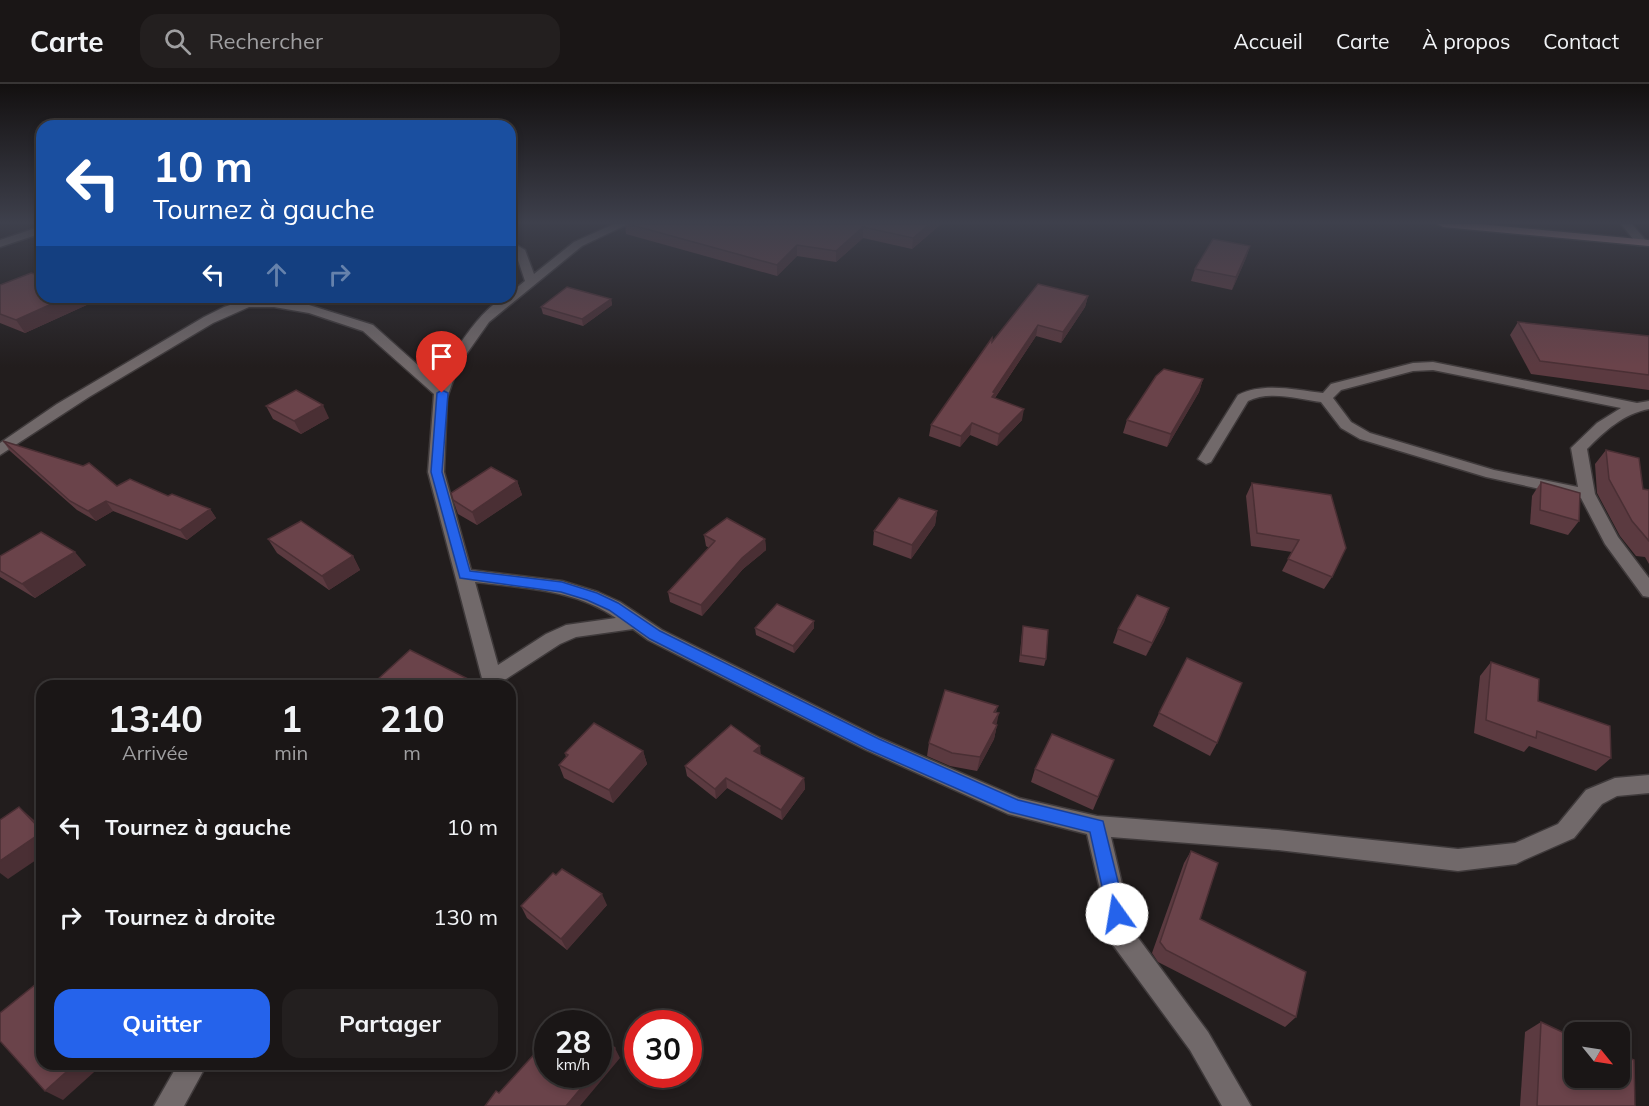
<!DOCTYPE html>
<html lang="fr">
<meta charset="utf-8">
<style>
:root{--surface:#1a1616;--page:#231f1f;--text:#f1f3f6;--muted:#9f9fa1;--line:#383535;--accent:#2563eb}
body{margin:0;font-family:Mulish,sans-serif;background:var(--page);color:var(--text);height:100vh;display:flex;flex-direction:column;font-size:22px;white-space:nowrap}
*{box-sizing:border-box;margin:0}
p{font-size:20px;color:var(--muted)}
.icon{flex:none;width:33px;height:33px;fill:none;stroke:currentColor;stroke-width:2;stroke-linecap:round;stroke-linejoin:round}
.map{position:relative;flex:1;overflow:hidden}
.drawer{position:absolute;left:36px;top:596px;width:480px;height:390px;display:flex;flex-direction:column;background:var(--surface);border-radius:18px;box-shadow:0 3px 9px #0003,0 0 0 2px var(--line)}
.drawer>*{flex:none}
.hud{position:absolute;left:36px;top:36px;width:480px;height:183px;border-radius:18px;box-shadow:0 3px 9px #0003,0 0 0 2px var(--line);background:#1a4fa0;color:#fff;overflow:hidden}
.needle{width:39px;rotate:120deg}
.tools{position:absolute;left:1564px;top:938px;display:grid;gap:12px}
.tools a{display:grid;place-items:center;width:66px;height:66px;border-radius:12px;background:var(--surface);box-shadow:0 3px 9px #0003,0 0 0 2px var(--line);font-size:30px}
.speed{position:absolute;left:534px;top:926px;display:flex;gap:12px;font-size:30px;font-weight:700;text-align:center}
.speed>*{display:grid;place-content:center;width:78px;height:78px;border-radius:50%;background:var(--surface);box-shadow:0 3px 9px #0003,0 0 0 2px var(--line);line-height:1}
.speed small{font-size:15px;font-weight:400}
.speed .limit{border:9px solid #d22;background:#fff;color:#111}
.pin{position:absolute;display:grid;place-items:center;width:51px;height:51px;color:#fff;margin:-62px -26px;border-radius:50% 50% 50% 0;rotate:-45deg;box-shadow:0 0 6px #0007}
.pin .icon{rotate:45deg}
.me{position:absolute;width:66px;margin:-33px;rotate:347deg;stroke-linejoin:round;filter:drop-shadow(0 0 4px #0008)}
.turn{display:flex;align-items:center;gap:21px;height:126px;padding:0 18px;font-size:27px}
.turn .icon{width:78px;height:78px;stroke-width:2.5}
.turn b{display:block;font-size:42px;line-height:51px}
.lanes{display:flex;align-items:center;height:57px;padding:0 18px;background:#0003;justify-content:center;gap:30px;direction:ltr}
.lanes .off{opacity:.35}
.eta{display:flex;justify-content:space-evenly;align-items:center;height:102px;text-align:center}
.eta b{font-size:36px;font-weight:700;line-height:42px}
.primary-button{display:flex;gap:12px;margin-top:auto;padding:12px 18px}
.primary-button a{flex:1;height:69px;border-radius:18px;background:var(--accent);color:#fff;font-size:24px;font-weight:700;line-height:69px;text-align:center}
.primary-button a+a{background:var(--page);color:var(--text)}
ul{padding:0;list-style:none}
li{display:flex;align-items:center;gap:18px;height:90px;padding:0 18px}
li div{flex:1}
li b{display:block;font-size:22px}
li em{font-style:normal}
header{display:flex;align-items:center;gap:36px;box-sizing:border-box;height:84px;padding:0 30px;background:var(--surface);border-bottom:2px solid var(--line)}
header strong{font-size:28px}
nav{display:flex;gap:33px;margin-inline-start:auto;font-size:21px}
.search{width:420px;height:54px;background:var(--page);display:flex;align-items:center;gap:15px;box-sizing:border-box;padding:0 21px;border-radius:18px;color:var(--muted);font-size:22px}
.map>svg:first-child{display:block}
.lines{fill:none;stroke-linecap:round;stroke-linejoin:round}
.minor-casing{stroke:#3f3a3b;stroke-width:3}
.major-casing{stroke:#3f3a3b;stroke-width:3}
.minor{fill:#71696a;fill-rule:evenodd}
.major{fill:#be8c94;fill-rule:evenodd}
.wall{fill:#5b3a40}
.shaded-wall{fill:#4a2f34}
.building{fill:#6a434a;stroke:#4a2f34;stroke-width:1.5}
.route{fill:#2563eb;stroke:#184099;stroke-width:1.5}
</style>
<header>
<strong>Carte</strong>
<div class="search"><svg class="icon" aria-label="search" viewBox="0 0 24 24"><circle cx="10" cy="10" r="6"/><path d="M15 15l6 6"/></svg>Rechercher</div>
<nav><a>Accueil</a><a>Carte</a><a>À propos</a><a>Contact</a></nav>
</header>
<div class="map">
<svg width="1649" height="1022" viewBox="0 0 1649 1022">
<rect width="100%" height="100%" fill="#221d1d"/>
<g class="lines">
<defs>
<g id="minor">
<path d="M 614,140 L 628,140 L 582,162 L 489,238 L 458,282 L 447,314 L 444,388 L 471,486 L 562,497 L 598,508 L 620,518 L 662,546 L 880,654 L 1019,714 L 1097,732 L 1278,746 L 1458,765 L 1515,759 L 1558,740 L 1586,706 L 1615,694 L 1649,691 L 1649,709 L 1617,712 L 1602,720 L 1574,754 L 1524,776 L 1516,780 L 1458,787 L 1278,766 L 1111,753 L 1133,847 L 1208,948 L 1251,1022 L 1222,1022 L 1190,966 L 1113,861 L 1087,750 L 1008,730 L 866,666 L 648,556 L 633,545 L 576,553 L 560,560 L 503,597 L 504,602 L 484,602 L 428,388 L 434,310 L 363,247 L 309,229 L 274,223 L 249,223 L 213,239 L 89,313 L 0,371 L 0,359 L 57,320 L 204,233 L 224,223 L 248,215 L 274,215 L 309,221 L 373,241 L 438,299 C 446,278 487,213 510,213 L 510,209 L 525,197 L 516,170 L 510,165 L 510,157 L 525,166 L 534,190 L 574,158 ZM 475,498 C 523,504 575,505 616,534 L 566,541 L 546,550 L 498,581 Z"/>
<path d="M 1621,140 L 1632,140 L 1648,159 L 1646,161 L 1638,161 Z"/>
<path d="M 42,142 L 42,149 L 0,163 L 0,156 Z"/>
<path d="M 1433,278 L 1637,319 L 1649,317 L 1649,325 C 1623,330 1605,347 1587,365 L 1595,410 L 1618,453 L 1649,494 L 1649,513 L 1643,512 L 1605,460 L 1581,414 L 1486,393 L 1360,355 L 1341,344 L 1321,318 C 1299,315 1269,306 1248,317 L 1211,378 L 1206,380 L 1198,375 L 1238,311 C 1264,298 1295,306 1323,309 L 1331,300 L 1413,279 ZM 1433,286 L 1621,324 L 1597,339 L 1571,364 L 1578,403 L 1494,386 L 1370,349 L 1351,338 L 1333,314 L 1341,306 L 1413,287 Z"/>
<path d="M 178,980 L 207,980 L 184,1022 L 154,1022 Z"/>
</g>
<path id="major" d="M 1438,140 L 1479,140 L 1649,156 L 1649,162 L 1443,143 Z"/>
</defs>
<use href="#minor" class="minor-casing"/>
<use href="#major" class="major-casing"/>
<use href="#minor" class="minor"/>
<use href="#major" class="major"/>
</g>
<g class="wall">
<path d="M 625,140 L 731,141 L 941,140 L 912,165 L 863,154 L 836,178 L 797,172 L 777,192 L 626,150 Z"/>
<path d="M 1250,162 L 1246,174 L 1232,206 L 1191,197 L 1195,185 Z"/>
<path d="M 0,201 L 91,219 L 25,249 L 0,239 Z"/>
<path d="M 1088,212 L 1085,223 L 1061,259 L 1036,252 L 995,314 L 1022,336 L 997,362 L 970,351 L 960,363 L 929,352 L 931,341 L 992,258 Z"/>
<path d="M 611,215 L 612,221 L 583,242 L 543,230 L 541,223 Z"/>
<path d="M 1518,238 L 1649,252 L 1649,306 L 1531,290 L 1510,251 Z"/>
<path d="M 1203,295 L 1199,308 L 1167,363 L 1123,349 L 1127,336 Z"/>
<path d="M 266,322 L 329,334 L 301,350 L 273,335 Z"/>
<path d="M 3,357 L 117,402 L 168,412 L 210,425 L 216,434 L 187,456 L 113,427 L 96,437 L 77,426 L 10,367 Z"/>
<path d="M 1606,366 L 1643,405 L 1649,406 L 1649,480 L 1645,473 L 1636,472 L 1620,452 L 1597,409 L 1595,380 Z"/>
<path d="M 517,397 L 522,411 L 477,441 L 458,430 L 453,416 Z"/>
<path d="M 1541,398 L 1579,437 L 1568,451 L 1530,440 L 1532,412 Z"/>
<path d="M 1252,399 L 1332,493 L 1324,505 L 1282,487 L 1292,468 L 1251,462 L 1246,412 Z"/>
<path d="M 937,427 L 935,441 L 911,475 L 873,461 L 874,447 Z"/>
<path d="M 704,451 L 765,455 L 766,466 L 743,485 L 702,532 L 670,518 L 668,508 L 709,464 L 706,462 Z"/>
<path d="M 268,455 L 353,472 L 360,486 L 329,506 L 277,469 Z"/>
<path d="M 0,472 L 86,481 L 35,514 L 0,493 Z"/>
<path d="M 1169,524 L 1164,538 L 1146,572 L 1113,559 L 1118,545 Z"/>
<path d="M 1023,542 L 1046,575 L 1044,582 L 1019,578 L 1022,549 Z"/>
<path d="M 755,544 L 814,544 L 794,569 L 756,551 Z"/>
<path d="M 1491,578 L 1538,617 L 1611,674 L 1596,687 L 1529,662 L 1524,668 L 1474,649 L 1480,592 Z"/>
<path d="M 378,595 L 479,602 L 382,602 Z"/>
<path d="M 998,622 L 996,628 L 996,641 L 997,641 L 994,655 L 977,687 L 950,682 L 927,672 L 929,659 Z"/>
<path d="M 1159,629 L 1217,659 L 1210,672 L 1153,642 Z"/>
<path d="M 643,667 L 647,680 L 613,719 L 564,694 L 559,681 L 566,673 L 565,669 Z"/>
<path d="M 761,671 L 804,694 L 805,705 L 782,736 L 727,704 L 716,715 L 687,692 L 685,682 Z"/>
<path d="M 1114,676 L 1093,726 L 1031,698 L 1035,685 Z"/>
<path d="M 1191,767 L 1200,835 L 1296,933 L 1285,943 L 1158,878 L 1152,869 L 1184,779 Z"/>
<path d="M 607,821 L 567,866 L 527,834 L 521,822 Z"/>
<path d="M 1541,938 L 1635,1022 L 1520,1022 L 1525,948 Z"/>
</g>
<g class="shaded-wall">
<path d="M 930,140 L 941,140 L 912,165 L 913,154 Z"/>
<path d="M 863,143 L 863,154 L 836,178 L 836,167 Z"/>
<path d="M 797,161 L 797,172 L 777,192 L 777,181 Z"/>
<path d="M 1250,162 L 1246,174 L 1232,206 L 1236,193 Z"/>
<path d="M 1088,212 L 1085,223 L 1061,259 L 1063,248 Z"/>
<path d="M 67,213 L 87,213 L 91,219 L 25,249 L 16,236 Z"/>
<path d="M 611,215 L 612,221 L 583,242 L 582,235 Z"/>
<path d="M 1038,241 L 1036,252 L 994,315 L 992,313 L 993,308 Z"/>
<path d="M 1203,295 L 1199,308 L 1167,363 L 1171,350 Z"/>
<path d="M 323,321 L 329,334 L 301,350 L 294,337 Z"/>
<path d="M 1024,325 L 1022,336 L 997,362 L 999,350 Z"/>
<path d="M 972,339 L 970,351 L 960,363 L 961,352 Z"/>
<path d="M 517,397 L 522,411 L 477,441 L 472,428 Z"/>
<path d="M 106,417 L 113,427 L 96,437 L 88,427 Z"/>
<path d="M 210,425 L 216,434 L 187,456 L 180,446 Z"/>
<path d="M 937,427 L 935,441 L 911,475 L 912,461 Z"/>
<path d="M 765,455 L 766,466 L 743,485 L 702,532 L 701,521 L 742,474 Z"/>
<path d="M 75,468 L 86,481 L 35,514 L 22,500 Z"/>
<path d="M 353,472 L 360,486 L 329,506 L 322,492 Z"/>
<path d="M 1169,524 L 1164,538 L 1146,572 L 1152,559 Z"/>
<path d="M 814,537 L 814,544 L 794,569 L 793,562 Z"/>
<path d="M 999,629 L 996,643 L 993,639 Z"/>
<path d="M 997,641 L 994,655 L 977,687 L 980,673 Z"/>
<path d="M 760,662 L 761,672 L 754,667 Z"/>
<path d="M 643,667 L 647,680 L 613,719 L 609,706 Z"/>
<path d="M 726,694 L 727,704 L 716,715 L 715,705 Z"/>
<path d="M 804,694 L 805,705 L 782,736 L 781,726 Z"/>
<path d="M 19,723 L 34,736 L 42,744 L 42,747 Z"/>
<path d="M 42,748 L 42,772 L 8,795 L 0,789 L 0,777 Z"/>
<path d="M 602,810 L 607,821 L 567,866 L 561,855 Z"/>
<path d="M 615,964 L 620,974 L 580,1022 L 566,1022 L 593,990 L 598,990 L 598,984 Z"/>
<path d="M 75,980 L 103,980 L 63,1016 L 45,1007 Z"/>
</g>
<g class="building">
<path d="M 628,140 L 731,141 L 930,140 L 913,154 L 863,143 L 836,167 L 797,161 L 777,181 Z"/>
<path d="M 1213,155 L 1250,162 L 1236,193 L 1195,185 Z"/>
<path d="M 31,189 L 42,192 L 42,213 L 67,213 L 16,236 L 0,230 L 0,201 Z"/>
<path d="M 1038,200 L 1088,212 L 1063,248 L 1038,241 L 993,308 L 995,309 L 992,313 L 1024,325 L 999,350 L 972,339 L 961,352 L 931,341 L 992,254 L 992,258 Z"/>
<path d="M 567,203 L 611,215 L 582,235 L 541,223 Z"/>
<path d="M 1518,238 L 1649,252 L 1649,291 L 1540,277 Z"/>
<path d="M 1164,285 L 1203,295 L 1171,350 L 1127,336 L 1156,292 Z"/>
<path d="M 296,306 L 323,321 L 294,337 L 266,322 Z"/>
<path d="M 3,357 L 83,382 L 89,379 L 117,402 L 130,395 L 168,412 L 172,410 L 210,425 L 180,446 L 106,417 L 88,427 L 70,417 Z"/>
<path d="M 1606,366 L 1639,374 L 1643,405 L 1649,406 L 1649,457 L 1632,437 L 1609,395 Z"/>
<path d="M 491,383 L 517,397 L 472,428 L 453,416 L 451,409 Z"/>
<path d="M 1541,398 L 1580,409 L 1579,437 L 1540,426 Z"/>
<path d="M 1252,399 L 1331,411 L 1346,464 L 1332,493 L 1288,475 L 1299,456 L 1257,449 Z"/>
<path d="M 899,414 L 937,427 L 912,461 L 874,447 Z"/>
<path d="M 727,434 L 765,455 L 742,474 L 701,521 L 668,508 L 715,457 L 704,451 Z"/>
<path d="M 301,437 L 353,472 L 322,492 L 268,455 Z"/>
<path d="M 41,448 L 75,468 L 22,500 L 0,487 L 0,472 Z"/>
<path d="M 1137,511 L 1169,524 L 1152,559 L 1118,545 Z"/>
<path d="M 777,520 L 814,537 L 793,562 L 755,544 Z"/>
<path d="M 1023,542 L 1048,546 L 1046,575 L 1021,571 Z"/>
<path d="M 410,566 L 478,600 L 476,602 L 390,602 L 378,595 Z"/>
<path d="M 1187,574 L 1242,599 L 1217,659 L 1159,629 Z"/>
<path d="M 1491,578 L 1539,595 L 1538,617 L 1610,642 L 1611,674 L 1537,647 L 1536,654 L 1486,636 Z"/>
<path d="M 945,606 L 998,622 L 994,628 L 999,629 L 993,639 L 997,641 L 980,673 L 952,669 L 929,659 Z"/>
<path d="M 594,639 L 643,667 L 609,706 L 559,681 L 568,671 L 565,669 Z"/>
<path d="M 731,641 L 760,662 L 754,667 L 804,694 L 781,726 L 726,694 L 715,705 L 685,682 Z"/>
<path d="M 1052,650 L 1114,676 L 1098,713 L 1035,685 Z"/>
<path d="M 19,723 L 42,747 L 42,748 L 0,777 L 0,736 Z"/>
<path d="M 1191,767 L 1218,779 L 1200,835 L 1306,888 L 1296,933 L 1166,866 L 1160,858 Z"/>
<path d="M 562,785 L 602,810 L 561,855 L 521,822 L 553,789 L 556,791 Z"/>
<path d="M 41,896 L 42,897 L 42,980 L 75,980 L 45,1007 L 0,957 L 0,929 Z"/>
<path d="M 574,926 L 588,939 L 562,939 Z"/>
<path d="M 1541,938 L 1575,954 L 1575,993 L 1620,993 L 1620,970 L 1634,976 L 1635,1022 L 1537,1022 Z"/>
<path d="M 598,949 L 615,964 L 598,984 Z"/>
<path d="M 548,955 L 548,990 L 593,990 L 566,1022 L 485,1022 L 496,1007 L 499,1009 Z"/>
</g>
<linearGradient id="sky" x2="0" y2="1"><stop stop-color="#131010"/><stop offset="0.49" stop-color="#3e404c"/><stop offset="1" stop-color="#3e404c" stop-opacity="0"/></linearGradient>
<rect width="1649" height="283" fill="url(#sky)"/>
<path class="route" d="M 442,306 L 448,309 L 442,388 L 470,487 L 562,498 L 597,509 L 618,519 L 660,547 L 879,655 L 1018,716 L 1103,737 L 1126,830 L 1124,837 L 1117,839 L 1111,837 L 1108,830 L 1090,748 L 1010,728 L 867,665 L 650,555 L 609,526 L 587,516 L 561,508 L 460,494 L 431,388 L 437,309 Z"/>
</svg>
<div class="tools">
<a><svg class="needle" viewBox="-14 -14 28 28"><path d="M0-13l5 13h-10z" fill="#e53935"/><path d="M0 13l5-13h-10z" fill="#9f9fa1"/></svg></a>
</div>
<div class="speed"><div>28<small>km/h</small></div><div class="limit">30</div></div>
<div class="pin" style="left:442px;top:309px;background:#d93025"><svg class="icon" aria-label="arrive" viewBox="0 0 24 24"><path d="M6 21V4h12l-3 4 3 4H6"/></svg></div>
<svg class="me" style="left:1117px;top:830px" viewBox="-20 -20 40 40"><circle r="19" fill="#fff"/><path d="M0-13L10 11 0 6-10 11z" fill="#2563eb"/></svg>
<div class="hud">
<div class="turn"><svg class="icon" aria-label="left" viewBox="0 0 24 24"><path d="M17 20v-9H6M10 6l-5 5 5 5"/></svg><div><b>10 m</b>Tournez à gauche</div></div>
<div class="lanes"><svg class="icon" aria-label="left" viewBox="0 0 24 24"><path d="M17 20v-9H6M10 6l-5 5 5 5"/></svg><svg class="icon off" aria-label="ahead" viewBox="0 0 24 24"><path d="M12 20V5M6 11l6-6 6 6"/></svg><svg class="icon off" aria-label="right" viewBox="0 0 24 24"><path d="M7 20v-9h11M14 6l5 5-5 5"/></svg></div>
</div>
<section class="drawer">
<div class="eta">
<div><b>13:40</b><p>Arrivée</p></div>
<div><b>1</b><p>min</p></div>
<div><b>210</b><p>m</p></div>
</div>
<ul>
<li><svg class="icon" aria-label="left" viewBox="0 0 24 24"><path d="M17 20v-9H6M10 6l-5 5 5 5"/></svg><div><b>Tournez à gauche</b></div><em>10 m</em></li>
<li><svg class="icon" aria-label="right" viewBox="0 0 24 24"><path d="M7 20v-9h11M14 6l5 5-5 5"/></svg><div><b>Tournez à droite</b></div><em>130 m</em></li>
</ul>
<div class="primary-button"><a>Quitter</a><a>Partager</a></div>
</section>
</div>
